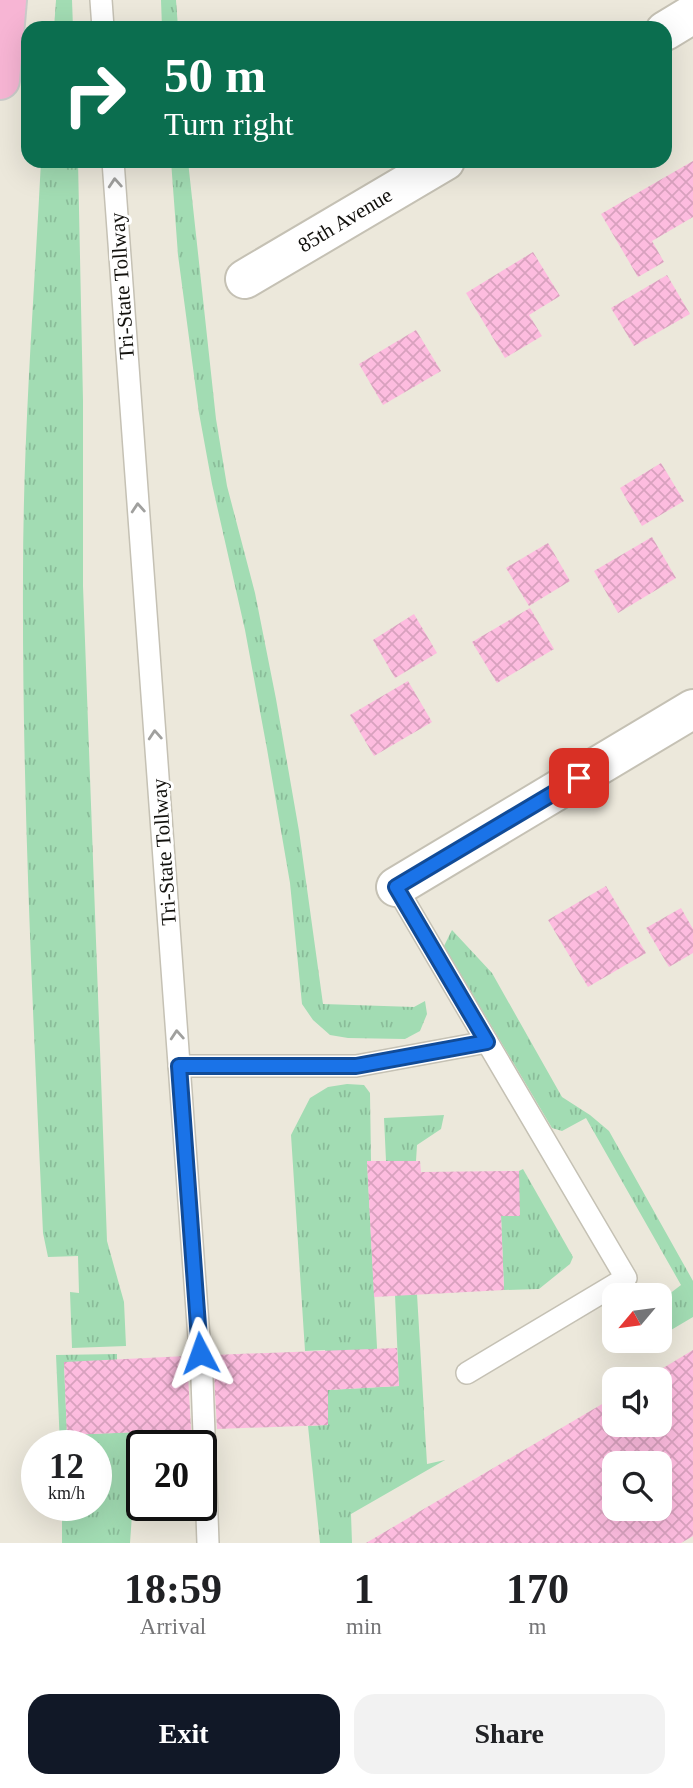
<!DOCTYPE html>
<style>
:root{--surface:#fff;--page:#f2f2f2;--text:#202124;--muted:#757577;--accent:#111827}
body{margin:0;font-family:Georgia,serif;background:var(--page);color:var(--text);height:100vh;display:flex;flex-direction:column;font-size:26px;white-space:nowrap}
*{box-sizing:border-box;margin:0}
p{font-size:23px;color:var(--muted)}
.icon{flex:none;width:38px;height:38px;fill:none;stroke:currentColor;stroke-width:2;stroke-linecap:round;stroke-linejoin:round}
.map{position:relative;height:1543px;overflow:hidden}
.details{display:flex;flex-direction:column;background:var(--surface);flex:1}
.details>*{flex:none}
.hud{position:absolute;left:21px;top:21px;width:651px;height:147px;border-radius:21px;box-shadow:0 7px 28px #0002;background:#0b6e4f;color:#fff;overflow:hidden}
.needle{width:46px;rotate:241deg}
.controls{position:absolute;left:602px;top:1283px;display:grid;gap:14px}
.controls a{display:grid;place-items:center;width:70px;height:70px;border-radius:14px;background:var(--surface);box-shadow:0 7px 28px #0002;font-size:35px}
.speed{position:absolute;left:21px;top:1430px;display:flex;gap:14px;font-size:35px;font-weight:700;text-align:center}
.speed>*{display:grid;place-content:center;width:91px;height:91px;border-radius:50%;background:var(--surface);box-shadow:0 7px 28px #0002;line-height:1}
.speed small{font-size:18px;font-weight:400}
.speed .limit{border:4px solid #111;border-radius:10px;background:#fff;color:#111}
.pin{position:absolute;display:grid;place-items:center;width:60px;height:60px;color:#fff;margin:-30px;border-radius:14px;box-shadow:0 4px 10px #0006}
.me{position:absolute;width:77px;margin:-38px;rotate:356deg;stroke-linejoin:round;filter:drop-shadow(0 0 5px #0008)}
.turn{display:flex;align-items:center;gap:24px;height:147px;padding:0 28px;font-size:32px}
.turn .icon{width:91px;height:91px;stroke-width:2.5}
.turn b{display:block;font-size:49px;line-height:60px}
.eta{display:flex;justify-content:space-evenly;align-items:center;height:119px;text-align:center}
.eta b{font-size:42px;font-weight:700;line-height:49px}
.action{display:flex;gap:14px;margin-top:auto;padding:14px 28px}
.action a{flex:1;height:80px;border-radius:21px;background:var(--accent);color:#fff;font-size:28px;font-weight:700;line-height:80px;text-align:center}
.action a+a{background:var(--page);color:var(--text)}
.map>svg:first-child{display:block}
.grass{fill:url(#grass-tufts)}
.building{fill:url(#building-cross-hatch);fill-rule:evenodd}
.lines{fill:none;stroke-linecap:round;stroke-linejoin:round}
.lane-casing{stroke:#c5c1b4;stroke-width:24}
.street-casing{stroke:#c5c1b4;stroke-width:42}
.highway-casing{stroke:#cbcbca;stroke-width:42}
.lane{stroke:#fff;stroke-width:21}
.street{stroke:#fff;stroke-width:38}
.highway{stroke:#f7b5d4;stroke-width:38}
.oneway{stroke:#a0a09e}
.route-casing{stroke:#114b97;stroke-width:18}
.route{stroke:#1a73e8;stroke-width:12}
.labels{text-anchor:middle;stroke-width:6;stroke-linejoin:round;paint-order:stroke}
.street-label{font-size:21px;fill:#12110d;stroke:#fff}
</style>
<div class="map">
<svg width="693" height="1543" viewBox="0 0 693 1543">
<defs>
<pattern id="grass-tufts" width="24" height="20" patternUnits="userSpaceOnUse" patternTransform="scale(1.75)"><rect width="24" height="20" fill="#a2dcb3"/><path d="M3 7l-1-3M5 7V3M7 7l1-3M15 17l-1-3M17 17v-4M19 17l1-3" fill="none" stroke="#8abc99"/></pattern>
<pattern id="building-cross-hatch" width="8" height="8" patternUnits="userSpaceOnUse" patternTransform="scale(1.75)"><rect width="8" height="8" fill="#fdbcdf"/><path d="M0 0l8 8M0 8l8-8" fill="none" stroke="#d8a1be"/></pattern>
</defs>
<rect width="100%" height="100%" fill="#ece8db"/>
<g class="grass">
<path d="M 56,0 L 72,0 L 73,28 L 54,28 Z"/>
<path d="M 161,0 L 176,0 L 178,28 L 162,28 Z"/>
<path d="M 41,161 L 78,161 L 83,401 L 83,586 L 107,1241 L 124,1302 L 126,1346 L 72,1348 L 70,1292 L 79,1293 L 78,1256 L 48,1257 L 43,1233 C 33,1014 22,795 23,576 C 23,437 34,299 41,161 Z"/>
<path d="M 171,161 L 188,161 L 216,419 L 227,486 L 255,593 L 276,699 L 299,831 L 323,1004 L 414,1007 L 425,1001 L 427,1014 L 420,1031 L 405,1039 L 348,1038 L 330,1035 L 313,1020 L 302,1004 L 290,883 L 267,749 L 245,630 L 212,484 L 199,413 L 178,255 Z"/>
<path d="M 452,930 L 492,973 L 562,1097 L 590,1115 L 609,1131 L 693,1281 L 693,1317 L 671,1330 L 660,1310 L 660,1301 L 681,1285 L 586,1118 L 562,1131 L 552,1128 L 444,946 Z"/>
<path d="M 347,1084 L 364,1085 L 370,1093 L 371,1161 L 367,1161 L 378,1366 L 326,1369 L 325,1350 L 305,1351 L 291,1135 L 310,1098 L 328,1087 Z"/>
<path d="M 444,1115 L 441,1129 L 417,1145 L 416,1161 L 386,1161 L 384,1118 Z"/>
<path d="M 523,1169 L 573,1257 L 570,1264 L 539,1289 L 504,1290 L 501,1216 L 519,1171 Z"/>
<path d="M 417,1294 L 427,1464 L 445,1460 L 351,1514 L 352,1543 L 320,1543 L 308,1426 L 328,1425 L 328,1390 L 399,1386 L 395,1295 Z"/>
<path d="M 117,1354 L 117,1360 L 64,1363 L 67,1435 L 136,1432 L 136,1458 L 130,1543 L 62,1543 L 62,1505 L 96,1505 L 96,1446 L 60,1445 L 56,1355 Z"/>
</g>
<g class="building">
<path d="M 693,161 L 693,217 L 652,241 L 664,262 L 638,277 L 601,214 Z"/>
<path d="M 533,252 L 560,296 L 529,315 L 542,336 L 505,358 L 466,293 Z"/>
<path d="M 667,275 L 690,314 L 634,346 L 611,308 Z"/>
<path d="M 416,330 L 441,371 L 383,405 L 359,364 Z"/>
<path d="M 661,463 L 684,501 L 642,526 L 620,488 Z"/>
<path d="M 652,537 L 676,578 L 618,613 L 594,571 Z"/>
<path d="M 548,543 L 570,581 L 529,606 L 506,568 Z"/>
<path d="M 530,608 L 554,649 L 497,683 L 472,642 Z"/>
<path d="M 414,614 L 437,653 L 395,678 L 373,640 Z"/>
<path d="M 408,681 L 432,722 L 374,756 L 350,715 Z"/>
<path d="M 606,886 L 646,953 L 588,987 L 548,920 Z"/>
<path d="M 681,908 L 693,929 L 693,953 L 669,967 L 646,928 Z"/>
<path d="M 367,1161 L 420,1161 L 421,1172 L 519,1171 L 520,1216 L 501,1216 L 504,1290 L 374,1297 Z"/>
<path d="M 397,1348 L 399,1386 L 328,1390 L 328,1425 L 217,1429 L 213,1355 Z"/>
<path d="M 693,1350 L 693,1536 L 681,1543 L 366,1543 L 614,1397 L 614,1424 L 660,1424 L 660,1379 L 645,1379 ZM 614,1463 L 660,1463 L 660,1508 L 614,1508 Z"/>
<path d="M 187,1356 L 191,1430 L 67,1435 L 64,1362 Z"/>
</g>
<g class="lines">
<defs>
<g id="lane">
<path d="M 101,0 L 103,28"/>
<path d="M 113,161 L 202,1379 L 208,1543"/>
<path d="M 396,887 L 626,1278 L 467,1373"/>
<path d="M 179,1066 L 356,1066 L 487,1042"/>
</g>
<g id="street">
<path d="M 665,31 L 693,14"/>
<path d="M 245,279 L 445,161"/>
<path d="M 396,887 L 693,709"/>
</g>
<path id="highway" d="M 0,80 L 7,0"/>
</defs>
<use href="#lane" class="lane-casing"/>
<use href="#street" class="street-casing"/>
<use href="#highway" class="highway-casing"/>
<use href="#lane" class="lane"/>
<use href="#street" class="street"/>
<use href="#highway" class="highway"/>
</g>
<defs><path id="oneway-chevron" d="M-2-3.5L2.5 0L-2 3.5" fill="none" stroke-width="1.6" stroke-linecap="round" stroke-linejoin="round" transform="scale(1.75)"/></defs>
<g class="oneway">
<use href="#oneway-chevron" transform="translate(115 183) rotate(-94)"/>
<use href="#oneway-chevron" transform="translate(138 508) rotate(-94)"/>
<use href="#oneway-chevron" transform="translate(155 735) rotate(-94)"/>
<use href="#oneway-chevron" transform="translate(177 1035) rotate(-94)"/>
</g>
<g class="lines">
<defs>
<path id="route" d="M 200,1353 L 179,1066 L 356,1066 L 487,1042 L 396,887 L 579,778"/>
</defs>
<use href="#route" class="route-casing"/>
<use href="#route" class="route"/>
</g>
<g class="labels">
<g class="street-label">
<text transform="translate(345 220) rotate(-31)" y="7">85th Avenue</text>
<text transform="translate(122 286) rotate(-94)" y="7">Tri-State Tollway</text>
<text transform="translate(164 852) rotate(-94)" y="7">Tri-State Tollway</text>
</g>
</g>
</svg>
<div class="controls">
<a><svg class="needle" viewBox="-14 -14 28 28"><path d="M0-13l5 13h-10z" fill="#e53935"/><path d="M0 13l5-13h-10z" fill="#757577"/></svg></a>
<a><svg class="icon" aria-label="sound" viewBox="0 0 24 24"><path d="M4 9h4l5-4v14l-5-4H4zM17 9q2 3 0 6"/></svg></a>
<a><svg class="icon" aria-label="search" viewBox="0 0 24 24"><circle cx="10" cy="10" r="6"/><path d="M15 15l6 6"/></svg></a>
</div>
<div class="speed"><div>12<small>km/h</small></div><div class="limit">20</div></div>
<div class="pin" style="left:579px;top:778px;background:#d93025"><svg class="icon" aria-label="arrive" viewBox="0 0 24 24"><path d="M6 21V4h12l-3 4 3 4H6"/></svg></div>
<svg class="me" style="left:200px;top:1353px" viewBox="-20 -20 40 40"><path d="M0-17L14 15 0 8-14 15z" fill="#1a73e8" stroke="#fff" stroke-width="4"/></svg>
<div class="hud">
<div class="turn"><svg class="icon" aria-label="right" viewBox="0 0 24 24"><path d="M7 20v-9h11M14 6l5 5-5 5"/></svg><div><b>50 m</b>Turn right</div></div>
</div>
</div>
<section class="details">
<div class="eta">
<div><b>18:59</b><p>Arrival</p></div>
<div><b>1</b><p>min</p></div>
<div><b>170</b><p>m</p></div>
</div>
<div class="action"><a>Exit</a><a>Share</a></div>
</section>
